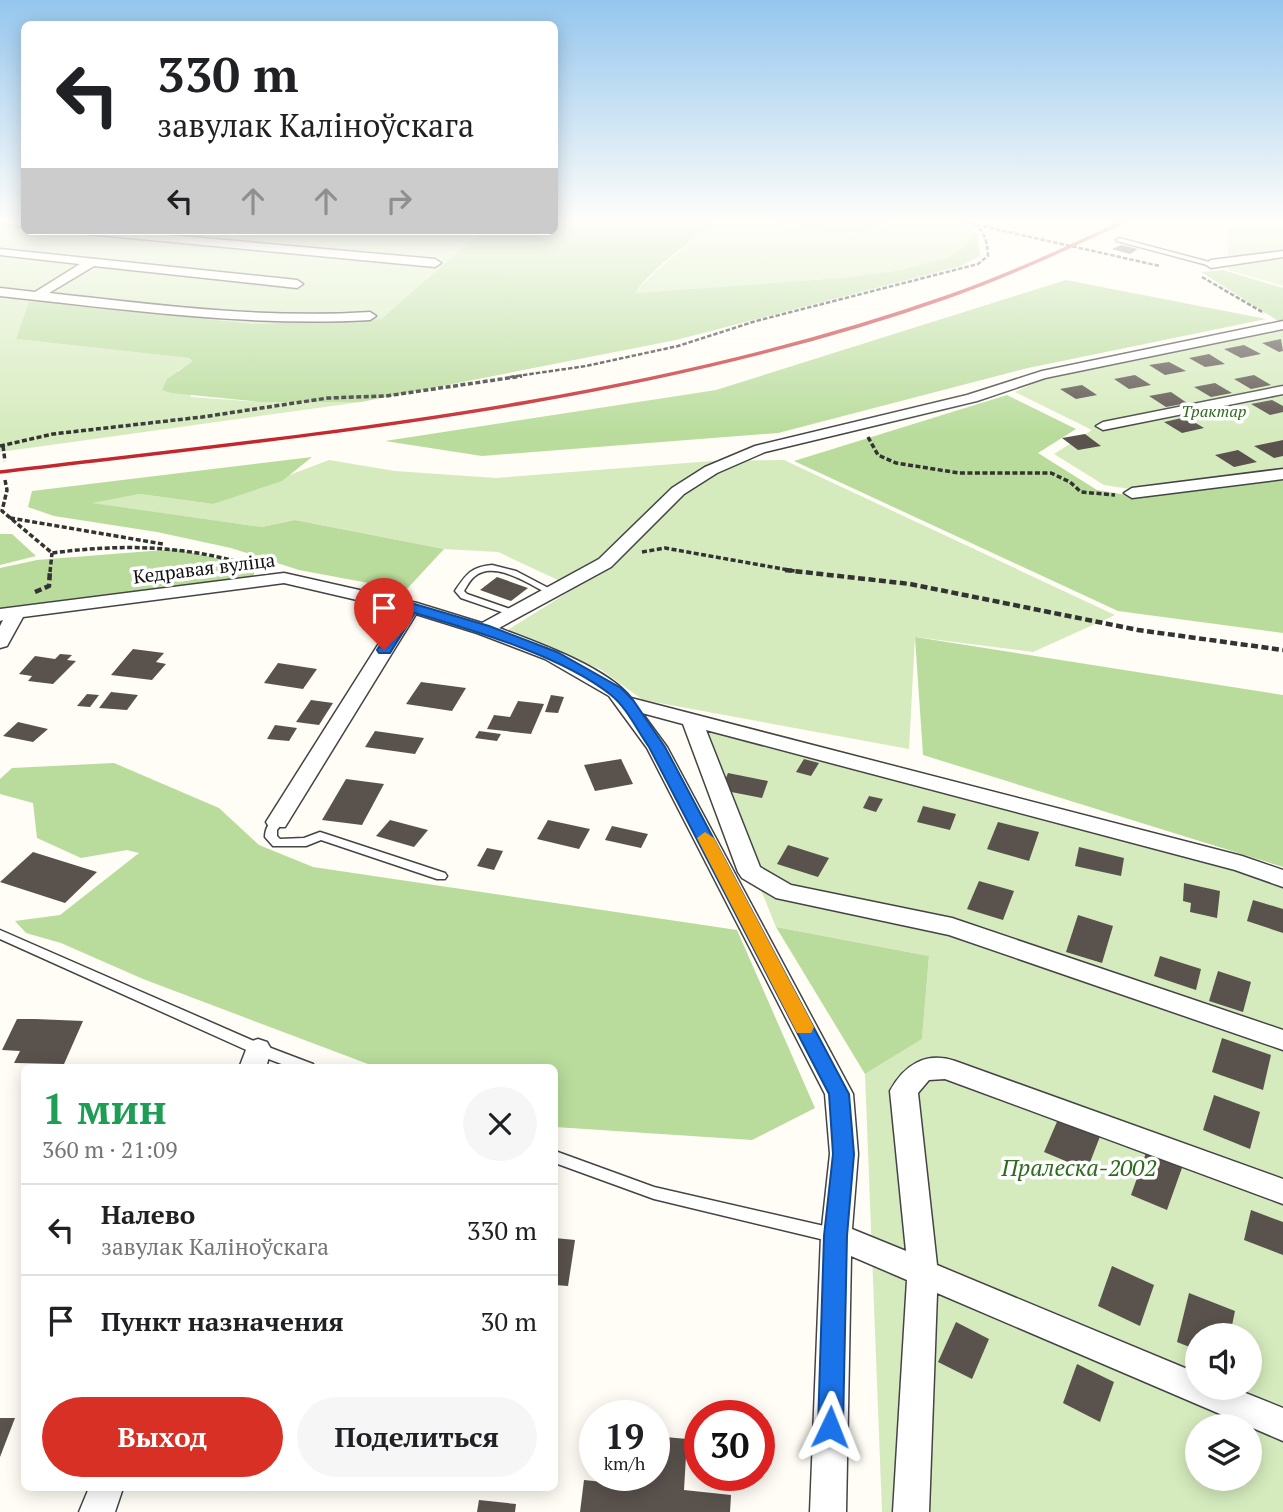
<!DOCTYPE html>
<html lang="ru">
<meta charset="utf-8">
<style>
:root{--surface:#fff;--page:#f6f6f6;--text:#202124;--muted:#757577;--line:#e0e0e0;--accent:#d93025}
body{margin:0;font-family:"PT Serif",serif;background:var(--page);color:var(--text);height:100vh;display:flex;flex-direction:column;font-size:26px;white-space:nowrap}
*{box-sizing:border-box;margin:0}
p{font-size:23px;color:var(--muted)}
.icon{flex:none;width:38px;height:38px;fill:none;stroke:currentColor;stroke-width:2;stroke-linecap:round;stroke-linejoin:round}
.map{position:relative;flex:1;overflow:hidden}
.drawer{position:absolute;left:21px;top:1064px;width:537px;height:427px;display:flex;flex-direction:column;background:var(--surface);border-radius:10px;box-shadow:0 4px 18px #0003}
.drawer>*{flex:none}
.top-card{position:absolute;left:21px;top:21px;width:537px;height:214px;border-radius:10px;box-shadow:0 4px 18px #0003;background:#fff;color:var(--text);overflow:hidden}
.fabs{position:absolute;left:1185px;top:1323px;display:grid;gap:14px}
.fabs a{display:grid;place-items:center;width:77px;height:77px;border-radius:50%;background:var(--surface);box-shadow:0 4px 18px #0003;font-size:35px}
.speed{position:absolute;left:579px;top:1400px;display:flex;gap:14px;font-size:35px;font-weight:700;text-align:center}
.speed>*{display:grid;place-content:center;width:91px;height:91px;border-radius:50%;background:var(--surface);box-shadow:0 4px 18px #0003;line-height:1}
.speed small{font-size:18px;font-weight:400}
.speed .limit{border:10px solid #d22;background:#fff;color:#111}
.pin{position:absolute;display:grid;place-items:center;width:60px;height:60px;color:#fff;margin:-72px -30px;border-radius:50% 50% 50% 0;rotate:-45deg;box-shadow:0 0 7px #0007}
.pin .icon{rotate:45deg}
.me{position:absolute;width:77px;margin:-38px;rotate:2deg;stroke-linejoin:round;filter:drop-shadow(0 0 5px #0008)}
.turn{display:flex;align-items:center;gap:24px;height:147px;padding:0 21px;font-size:32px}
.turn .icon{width:91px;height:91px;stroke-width:2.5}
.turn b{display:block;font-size:49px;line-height:60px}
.lanes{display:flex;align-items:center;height:66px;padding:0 21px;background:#0003;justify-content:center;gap:35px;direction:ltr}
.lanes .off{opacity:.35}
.round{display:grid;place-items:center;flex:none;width:74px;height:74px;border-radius:37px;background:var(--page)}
.headline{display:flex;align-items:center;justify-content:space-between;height:119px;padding:0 21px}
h1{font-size:42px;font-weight:600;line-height:52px;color:#1e9e55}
.cta{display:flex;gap:14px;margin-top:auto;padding:14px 21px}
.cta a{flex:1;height:80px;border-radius:42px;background:var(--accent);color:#fff;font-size:28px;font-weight:600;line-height:80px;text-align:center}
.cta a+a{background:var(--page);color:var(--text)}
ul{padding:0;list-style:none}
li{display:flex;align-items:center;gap:21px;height:91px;padding:0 21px;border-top:2px solid var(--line)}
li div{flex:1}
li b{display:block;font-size:26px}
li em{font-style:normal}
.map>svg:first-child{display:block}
.green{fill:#d5ebbd;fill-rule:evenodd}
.forest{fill:#b9dc9c}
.building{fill:#5a524d}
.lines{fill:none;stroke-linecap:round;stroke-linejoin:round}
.lane-casing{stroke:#444;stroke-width:3}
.street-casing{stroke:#444;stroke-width:3}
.path-far2{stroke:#333;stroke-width:2.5;stroke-dasharray:4.5 2;stroke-linecap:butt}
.path-far1{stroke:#333;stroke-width:3.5;stroke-dasharray:5 2.5;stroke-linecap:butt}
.path{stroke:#333;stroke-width:4.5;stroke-dasharray:7 3.5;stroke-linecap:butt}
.lane{fill:#fff;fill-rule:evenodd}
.street{fill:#fff;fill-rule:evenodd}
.rail{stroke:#c4262e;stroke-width:3.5}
.route{fill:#1a73e8;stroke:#114b97;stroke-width:2}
.slow{fill:#f59e0b}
.labels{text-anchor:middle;stroke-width:7;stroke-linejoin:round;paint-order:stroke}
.far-park-label{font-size:16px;font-style:italic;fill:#2f6b1f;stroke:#fff}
.street-label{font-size:19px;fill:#111;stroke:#fff}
.near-park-label{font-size:23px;font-style:italic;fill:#2f6b1f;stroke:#fff}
</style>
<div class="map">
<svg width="1283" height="1512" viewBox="0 0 1283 1512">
<rect width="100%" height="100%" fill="#fffdf5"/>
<g class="green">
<path d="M 0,222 L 24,222 L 24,231 L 482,231 L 381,319 L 255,324 L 29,301 L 16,339 L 189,358 L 194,361 L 177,371 L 191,397 L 260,402 L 361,402 L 0,452 Z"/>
<path d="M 712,222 C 731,222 749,221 767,222 C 799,224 865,246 890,222 L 965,222 L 977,233 L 959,251 L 946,258 L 901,270 L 843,278 L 634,293 C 658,267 687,247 712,222 Z"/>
<path d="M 1228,228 L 1283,228 L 1283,286 L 1228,270 Z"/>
<path d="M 1283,328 L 1283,470 L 1130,489 L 1104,485 L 1054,454 L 1092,430 L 1015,392 L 1047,377 Z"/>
<path d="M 329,460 L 395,471 L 496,478 L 712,461 L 784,460 L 1115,615 L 1033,652 L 915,637 L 909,749 L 643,700 L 600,669 L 506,631 L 575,588 L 498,552 L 444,549 L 295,520 L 262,527 L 89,503 L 140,494 L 213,504 Z"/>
<path d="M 693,723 L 1283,879 L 1283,1512 L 882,1512 L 865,1074 L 922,1039 L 929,956 L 776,927 ZM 1197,1335 L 1250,1335 L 1250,1388 L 1197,1388 ZM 1197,1426 L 1250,1426 L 1250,1479 L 1197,1479 Z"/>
</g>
<g class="forest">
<path d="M 555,222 L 712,222 C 689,245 652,267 635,293 L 843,278 L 901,270 L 946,258 L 959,251 L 977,233 L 980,256 L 961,266 L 676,340 L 361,402 L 260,402 L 172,393 L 162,390 L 167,379 L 193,361 L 189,358 L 16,339 L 29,301 L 255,324 L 381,319 L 482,231 L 555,231 Z"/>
<path d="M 769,222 L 890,222 C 867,244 799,227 769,222 Z"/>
<path d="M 1223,270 L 1283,288 L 1283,324 L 1201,272 Z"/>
<path d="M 1066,280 L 1266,319 L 1028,368 L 778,433 L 482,456 L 385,441 L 716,390 Z"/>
<path d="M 1007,395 L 1076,429 L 1038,453 L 1097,490 L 1133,496 L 1283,477 L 1283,633 L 1118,611 L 794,461 Z"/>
<path d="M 312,457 L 282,481 L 213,504 L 140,494 L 92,503 L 262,527 L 295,520 L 444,549 L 406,590 L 299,570 L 231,548 L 157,532 L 54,516 L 28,507 L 32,491 Z"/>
<path d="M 0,534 L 12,534 L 36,556 L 0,565 Z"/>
<path d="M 176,549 L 254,567 L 254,577 L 0,609 L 0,568 L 37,560 Z"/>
<path d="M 915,637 L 1283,695 L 1283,867 L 923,755 Z"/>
<path d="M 114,763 L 219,808 L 259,845 L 313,867 L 737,930 L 815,1108 L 752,1140 L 555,1127 L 555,1068 L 376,1067 L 143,979 L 61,943 L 26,933 L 15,921 L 60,915 L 139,853 L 127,850 L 81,858 L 37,838 L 33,803 L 0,794 L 0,779 L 12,768 Z"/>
<path d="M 776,927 L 929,956 L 922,1039 L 865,1074 Z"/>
</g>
<g class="building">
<path d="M 1121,245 L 1138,249 L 1130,254 L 1112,249 Z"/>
<path d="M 1281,339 L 1283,351 L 1279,352 L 1262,343 Z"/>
<path d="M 1244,345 L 1261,354 L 1241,358 L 1224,349 Z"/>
<path d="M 1209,354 L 1225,364 L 1205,367 L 1189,358 Z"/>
<path d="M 1169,362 L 1186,371 L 1165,375 L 1149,365 Z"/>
<path d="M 1135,375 L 1151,385 L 1129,389 L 1114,379 Z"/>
<path d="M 1254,375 L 1271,385 L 1251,389 L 1234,379 Z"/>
<path d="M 1215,383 L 1232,393 L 1211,397 L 1194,387 Z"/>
<path d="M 1082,385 L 1097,395 L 1076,399 L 1060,389 Z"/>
<path d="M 1171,392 L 1187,403 L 1166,407 L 1149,396 Z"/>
<path d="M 1272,400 L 1283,406 L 1283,412 L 1270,415 L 1251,404 Z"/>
<path d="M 1186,417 L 1204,428 L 1182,433 L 1164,422 Z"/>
<path d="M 1085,434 L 1101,446 L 1078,450 L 1062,438 Z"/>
<path d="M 1283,440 L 1283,456 L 1274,458 L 1254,446 Z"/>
<path d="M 1238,450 L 1257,462 L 1234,467 L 1215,455 Z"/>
<path d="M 497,577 L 528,588 L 511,601 L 480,590 Z"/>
<path d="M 133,649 L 164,653 L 156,662 L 166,664 L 152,680 L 111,675 Z"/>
<path d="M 60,654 L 72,655 L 67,660 L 76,661 L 53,684 L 28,681 L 32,676 L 19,674 L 35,656 L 55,659 Z"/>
<path d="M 278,663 L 317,669 L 303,689 L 264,683 Z"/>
<path d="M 421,682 L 466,688 L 452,711 L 406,704 Z"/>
<path d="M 111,692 L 138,695 L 127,710 L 99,708 Z"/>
<path d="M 87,694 L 99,695 L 90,707 L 77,706 Z"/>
<path d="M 551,695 L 564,697 L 558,713 L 545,712 Z"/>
<path d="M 311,700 L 333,703 L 319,725 L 296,722 Z"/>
<path d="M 518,701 L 544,704 L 531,734 L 487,729 L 494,715 L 510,717 Z"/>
<path d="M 18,722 L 48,729 L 33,742 L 3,736 Z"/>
<path d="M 275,725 L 297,728 L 289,741 L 267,739 Z"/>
<path d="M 375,731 L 424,738 L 415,754 L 365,747 Z"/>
<path d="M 479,731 L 501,734 L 497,741 L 475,738 Z"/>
<path d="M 621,759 L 633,784 L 595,791 L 584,765 Z"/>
<path d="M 804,759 L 819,763 L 811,776 L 796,772 Z"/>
<path d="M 728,773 L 768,781 L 762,798 L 721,790 Z"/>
<path d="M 346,779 L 384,784 L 362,825 L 322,820 Z"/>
<path d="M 869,796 L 883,799 L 876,812 L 863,808 Z"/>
<path d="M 923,806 L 956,814 L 950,830 L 917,822 Z"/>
<path d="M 390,820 L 428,830 L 414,847 L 376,836 Z"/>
<path d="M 548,820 L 590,829 L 579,849 L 537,839 Z"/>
<path d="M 998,822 L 1039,832 L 1029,861 L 987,849 Z"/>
<path d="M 612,826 L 648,834 L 641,848 L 605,840 Z"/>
<path d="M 788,845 L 829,858 L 818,877 L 777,864 Z"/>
<path d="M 1079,847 L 1124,858 L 1121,876 L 1075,866 Z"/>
<path d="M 487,848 L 503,851 L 494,870 L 477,866 Z"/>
<path d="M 33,852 L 97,872 L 65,903 L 0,882 Z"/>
<path d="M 979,881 L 1014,891 L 1003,920 L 967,909 Z"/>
<path d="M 1184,883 L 1220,891 L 1217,918 L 1190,912 L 1191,903 L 1183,901 Z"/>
<path d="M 1253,900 L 1283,909 L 1283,933 L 1247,921 Z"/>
<path d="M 1078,915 L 1113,926 L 1102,963 L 1066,952 Z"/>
<path d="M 1160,956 L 1201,969 L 1196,990 L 1154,976 Z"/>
<path d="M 1218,971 L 1251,982 L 1243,1012 L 1209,1001 Z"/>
<path d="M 17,1019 L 35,1019 L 83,1021 L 64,1064 L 14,1063 L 20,1051 L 2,1050 Z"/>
<path d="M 1222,1038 L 1271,1055 L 1263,1090 L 1212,1072 Z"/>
<path d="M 90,1064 L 124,1065 L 88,1068 Z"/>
<path d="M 1214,1095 L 1260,1112 L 1250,1149 L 1203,1130 Z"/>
<path d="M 1059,1117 L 1101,1134 L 1087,1170 L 1044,1152 Z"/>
<path d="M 1147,1150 L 1183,1165 L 1167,1210 L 1131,1195 Z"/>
<path d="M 1251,1210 L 1283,1222 L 1283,1255 L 1244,1240 Z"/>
<path d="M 555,1238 L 575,1240 L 568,1286 L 555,1285 Z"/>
<path d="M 1112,1266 L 1154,1285 L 1140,1326 L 1098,1306 Z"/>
<path d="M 1189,1293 L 1235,1311 L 1230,1335 L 1197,1335 L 1197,1350 L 1177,1342 Z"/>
<path d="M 956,1322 L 989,1339 L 972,1379 L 938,1362 Z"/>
<path d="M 1077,1364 L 1114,1382 L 1100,1422 L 1063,1403 Z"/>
<path d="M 0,1418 L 15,1418 L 0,1457 Z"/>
<path d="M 654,1436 L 687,1439 L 684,1490 L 731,1495 L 730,1512 L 580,1512 L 584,1480 L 613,1483 L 614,1475 L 654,1475 Z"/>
<path d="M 479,1500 L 516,1504 L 515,1512 L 477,1512 Z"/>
</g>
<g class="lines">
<defs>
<g id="lane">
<path d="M 1119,238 L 1213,263 L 1214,264 L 1211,266 L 1117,241 L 1116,240 Z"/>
<path d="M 492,565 L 516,571 L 556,592 L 555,594 L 549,594 C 530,585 494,559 474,577 C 470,580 467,586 464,591 L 467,594 L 516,611 L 518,613 L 513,616 L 461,598 L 455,591 C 466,575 470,567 492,565 Z"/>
<path d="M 277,818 L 283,822 L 277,830 L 277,836 L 280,839 L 304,838 L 320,832 L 445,873 L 447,876 L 445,879 L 437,879 L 321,840 L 306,846 L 273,846 L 265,837 C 265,829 269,821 277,818 Z"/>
<path d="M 0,930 L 263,1045 L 313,1064 L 314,1068 L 292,1068 L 253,1053 L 0,939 Z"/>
<path d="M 555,1151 L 654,1187 L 833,1228 L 838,1230 L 840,1235 L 838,1240 L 833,1242 L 654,1199 L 555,1163 Z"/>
</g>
<g id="street">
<path d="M 3,222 L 24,222 L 24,227 Z"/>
<path d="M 82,231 L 125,231 L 435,259 L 441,263 L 435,267 L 88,234 Z"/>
<path d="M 0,249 L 297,280 L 303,284 L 297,288 L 94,266 L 49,293 C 157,305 262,319 370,312 L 376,316 L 370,320 C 246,327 122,309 0,296 L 0,288 L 35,292 L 80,264 L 0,255 Z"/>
<path d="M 1283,251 L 1283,257 L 1211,268 L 1205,264 L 1211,260 Z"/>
<path d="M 1283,321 L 1283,329 L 1045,378 L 977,401 L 765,452 L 717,473 L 684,494 L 611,567 L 499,628 C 536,642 607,667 631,698 L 1242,856 L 1283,870 L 1283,887 L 1235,870 L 706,730 L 760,867 L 791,885 L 952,918 L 1283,1030 L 1283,1050 L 949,935 L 776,898 L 742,878 L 738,872 L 683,724 L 642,713 L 667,747 L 853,1094 L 858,1154 L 852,1229 L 906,1251 L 890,1091 C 904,1065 926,1051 955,1061 L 1283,1179 L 1283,1204 L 945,1079 L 929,1080 L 918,1093 L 937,1265 L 1197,1373 L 1197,1388 L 1233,1388 L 1283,1408 L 1283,1441 L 937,1293 L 929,1512 L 893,1512 L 907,1280 L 851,1256 L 846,1512 L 810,1512 L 821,1236 L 830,1154 L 825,1094 L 647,748 L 609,696 L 545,659 L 477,633 L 416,614 L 285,827 L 269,827 L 266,822 L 400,610 L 284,583 L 23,617 L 7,646 L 0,648 L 0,626 L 3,620 L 0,621 L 0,609 L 284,573 L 417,603 L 482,623 L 599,559 L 672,488 L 705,467 L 755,446 L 967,395 L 1042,371 Z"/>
<path d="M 1283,386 L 1283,394 L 1103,430 L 1096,426 L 1103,422 Z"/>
<path d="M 1283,469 L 1283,479 L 1132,498 L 1124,493 L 1132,488 Z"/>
<path d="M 258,1039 L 267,1042 L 271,1049 L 266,1068 L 239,1068 L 249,1042 Z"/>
<path d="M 89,1488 L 123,1488 L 115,1512 L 79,1512 Z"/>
</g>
</defs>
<use href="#lane" class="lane-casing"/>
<use href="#street" class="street-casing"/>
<g class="path-far2">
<path d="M 977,225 L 1160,266"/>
<path d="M 1202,277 L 1264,313"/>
<path d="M 510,377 L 586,366 L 678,346 L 756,321 L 978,264 L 988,256 C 987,239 984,227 967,222"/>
</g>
<g class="path-far1">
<path d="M 868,437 L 878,455 L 896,463 L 959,473 L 1051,473 L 1070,482 L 1081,492 L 1115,495"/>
<path d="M 0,446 L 53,434 L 202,417 L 328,398 L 386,396 L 522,376"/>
<path d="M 3,446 L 5,461"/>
<path d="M 5,480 L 7,490 L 2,511 L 52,553 C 120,544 183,545 249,565"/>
<path d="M 10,518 L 163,544"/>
<path d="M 642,552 L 665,548 L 800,572"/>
<path d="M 50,572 L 52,553"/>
</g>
<g class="path">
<path d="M 785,570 L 910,584 L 1138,630 L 1283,650"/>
<path d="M 35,592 L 49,586 L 50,570"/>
</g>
<use href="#lane" class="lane"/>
<use href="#street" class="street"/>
<path class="rail" d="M 0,472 C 317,434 643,404 947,297 C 1007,276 1065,249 1123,222"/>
</g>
<linearGradient id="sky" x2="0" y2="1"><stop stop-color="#95c6ee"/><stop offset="0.51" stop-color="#fffefa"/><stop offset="1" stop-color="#fffefa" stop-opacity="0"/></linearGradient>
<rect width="1283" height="434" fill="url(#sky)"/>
<path class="route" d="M 411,603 L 489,626 L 557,652 L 621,688 L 633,700 L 665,747 L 849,1094 L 854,1154 L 847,1236 L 843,1427 L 839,1436 L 830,1439 L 821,1436 L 818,1427 L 824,1236 L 833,1154 L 829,1094 L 649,747 C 637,730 627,708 611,695 C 562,656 475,631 415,613 L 390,653 L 379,653 L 377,650 L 404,607 Z"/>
<path class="slow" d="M 705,832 L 714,838 L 814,1027 L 811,1033 L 797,1033 L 794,1027 L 697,838 Z"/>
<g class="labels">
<g class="far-park-label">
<text x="1214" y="417">Трактар</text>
</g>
<g class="street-label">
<text transform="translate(204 568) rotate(-7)" y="7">Кедравая вуліца</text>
</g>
<g class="near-park-label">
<text x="1079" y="1176">Пралеска-2002</text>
</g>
</g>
</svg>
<div class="fabs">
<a><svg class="icon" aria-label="sound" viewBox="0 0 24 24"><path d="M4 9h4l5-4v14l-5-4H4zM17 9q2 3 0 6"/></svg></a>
<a><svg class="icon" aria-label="layers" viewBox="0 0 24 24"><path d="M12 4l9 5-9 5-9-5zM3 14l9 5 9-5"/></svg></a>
</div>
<div class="speed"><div>19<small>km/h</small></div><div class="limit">30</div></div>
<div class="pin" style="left:384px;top:650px;background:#d93025"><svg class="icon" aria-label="arrive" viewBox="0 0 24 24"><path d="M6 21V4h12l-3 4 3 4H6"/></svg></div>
<svg class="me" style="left:830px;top:1427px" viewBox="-20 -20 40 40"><path d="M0-17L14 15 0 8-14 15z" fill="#1a73e8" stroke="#fff" stroke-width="4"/></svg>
<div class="top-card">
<div class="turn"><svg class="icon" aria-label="left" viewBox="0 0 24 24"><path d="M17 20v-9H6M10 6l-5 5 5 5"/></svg><div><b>330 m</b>завулак Каліноўскага</div></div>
<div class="lanes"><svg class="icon" aria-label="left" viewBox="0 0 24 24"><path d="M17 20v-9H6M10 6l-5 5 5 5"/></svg><svg class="icon off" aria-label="ahead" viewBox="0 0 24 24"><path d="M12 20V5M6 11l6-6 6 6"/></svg><svg class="icon off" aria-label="ahead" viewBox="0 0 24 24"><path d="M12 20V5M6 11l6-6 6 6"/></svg><svg class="icon off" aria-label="right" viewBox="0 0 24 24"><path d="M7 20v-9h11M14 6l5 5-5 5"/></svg></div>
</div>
<section class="drawer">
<div class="headline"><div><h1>1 мин</h1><p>360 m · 21:09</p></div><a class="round"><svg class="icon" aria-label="close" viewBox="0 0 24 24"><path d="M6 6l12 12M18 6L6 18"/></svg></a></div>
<ul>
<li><svg class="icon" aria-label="left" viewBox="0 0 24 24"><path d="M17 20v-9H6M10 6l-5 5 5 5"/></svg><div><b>Налево</b><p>завулак Каліноўскага</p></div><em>330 m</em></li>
<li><svg class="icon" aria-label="arrive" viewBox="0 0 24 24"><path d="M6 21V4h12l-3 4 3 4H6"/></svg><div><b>Пункт назначения</b></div><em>30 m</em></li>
</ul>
<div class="cta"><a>Выход</a><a>Поделиться</a></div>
</section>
</div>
